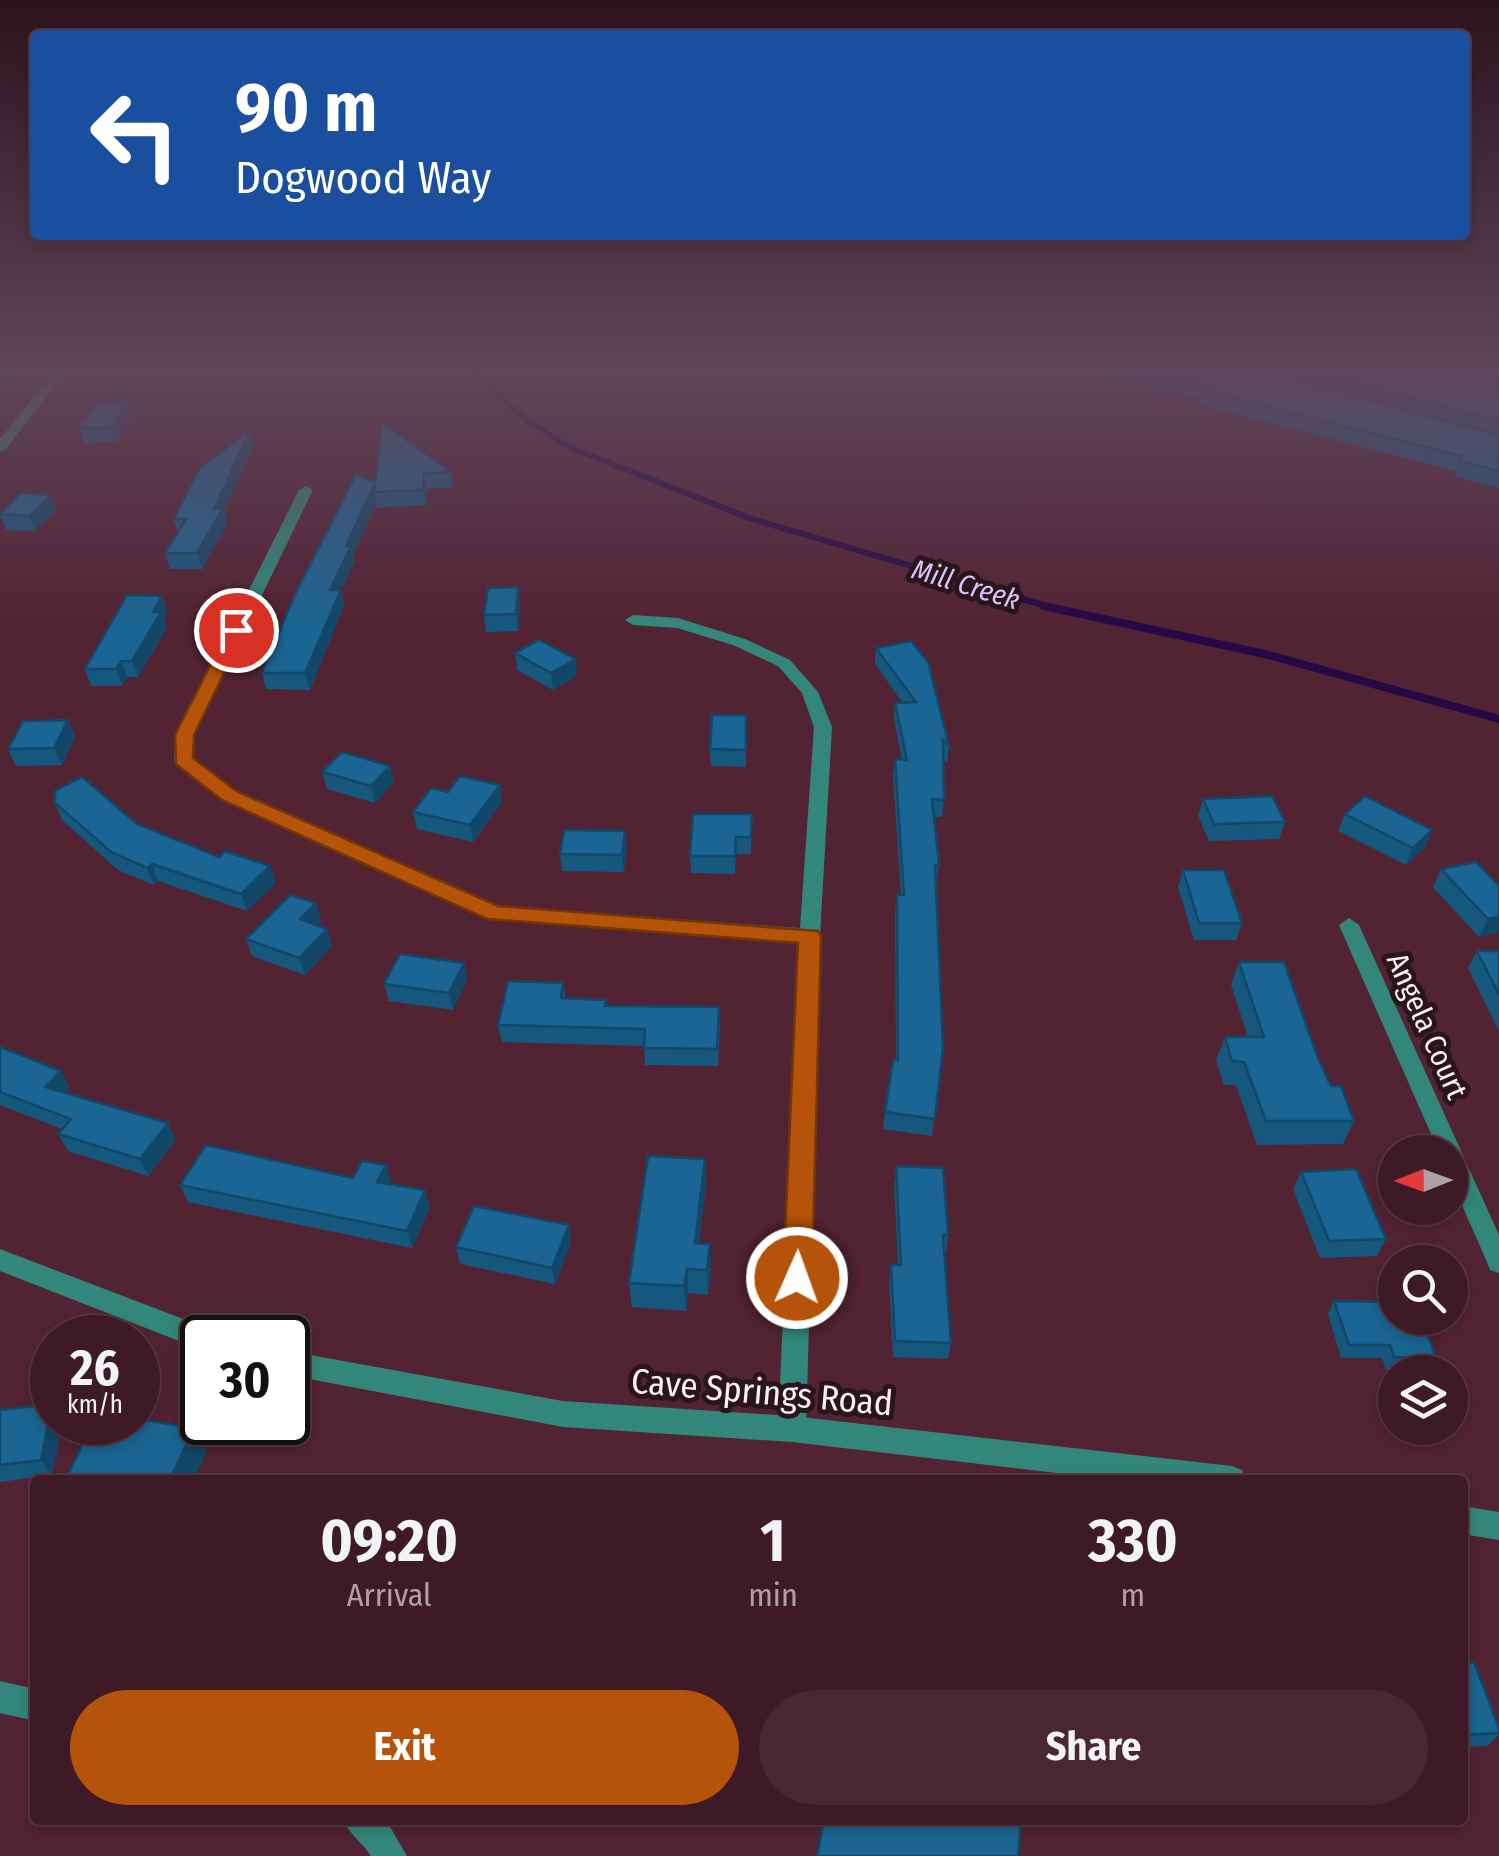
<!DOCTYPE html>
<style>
:root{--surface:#3e1a26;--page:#492732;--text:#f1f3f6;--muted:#ada1a7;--line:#573843;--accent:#b45309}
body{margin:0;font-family:"Fira Sans Condensed",sans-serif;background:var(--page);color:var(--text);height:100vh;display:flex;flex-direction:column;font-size:38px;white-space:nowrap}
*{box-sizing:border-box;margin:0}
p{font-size:32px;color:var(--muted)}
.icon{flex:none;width:55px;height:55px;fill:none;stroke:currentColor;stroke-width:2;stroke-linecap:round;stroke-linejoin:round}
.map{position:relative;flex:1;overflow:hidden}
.sheet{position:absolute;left:30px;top:1475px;width:1438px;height:350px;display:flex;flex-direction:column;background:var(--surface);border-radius:10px;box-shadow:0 5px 15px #0003,0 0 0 2px var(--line)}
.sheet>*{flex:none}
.top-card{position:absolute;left:30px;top:30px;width:1440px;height:210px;border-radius:10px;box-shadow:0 5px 15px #0003,0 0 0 2px var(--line);background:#1a4fa0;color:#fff;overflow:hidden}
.needle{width:65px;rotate:269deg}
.buttons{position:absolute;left:1378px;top:1135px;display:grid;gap:20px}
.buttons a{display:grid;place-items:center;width:90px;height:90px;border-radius:50%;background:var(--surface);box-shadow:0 5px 15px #0003,0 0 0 2px var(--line);font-size:50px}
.speed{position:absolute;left:30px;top:1315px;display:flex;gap:20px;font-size:50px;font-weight:700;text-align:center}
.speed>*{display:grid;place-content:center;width:130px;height:130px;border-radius:50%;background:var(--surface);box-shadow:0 5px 15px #0003,0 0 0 2px var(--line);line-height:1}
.speed small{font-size:25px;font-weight:400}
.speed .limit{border:5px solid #111;border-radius:15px;background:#fff;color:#111}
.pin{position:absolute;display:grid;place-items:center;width:85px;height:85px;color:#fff;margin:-42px;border:5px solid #fff;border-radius:50%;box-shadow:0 2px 10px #0007}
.me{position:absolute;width:110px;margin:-55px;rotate:2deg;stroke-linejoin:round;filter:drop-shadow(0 0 8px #0008)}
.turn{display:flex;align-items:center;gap:35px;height:210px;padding:0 40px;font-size:45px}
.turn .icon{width:130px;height:130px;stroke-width:2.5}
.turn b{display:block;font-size:70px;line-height:85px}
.eta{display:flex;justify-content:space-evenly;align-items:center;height:170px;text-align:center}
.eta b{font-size:60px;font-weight:700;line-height:70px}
.primary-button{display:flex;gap:20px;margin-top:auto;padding:20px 40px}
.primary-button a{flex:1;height:115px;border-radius:60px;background:var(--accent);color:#fff;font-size:40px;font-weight:700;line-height:115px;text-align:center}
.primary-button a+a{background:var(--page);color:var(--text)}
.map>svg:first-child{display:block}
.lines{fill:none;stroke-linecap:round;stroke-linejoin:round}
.stream-far1{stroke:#260944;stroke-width:6}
.stream{stroke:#260944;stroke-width:8}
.minor{fill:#33877a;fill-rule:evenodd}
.tertiary{fill:#33877a;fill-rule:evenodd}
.wall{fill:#16577e}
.shaded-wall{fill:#124767}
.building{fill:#1a6593;stroke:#124767;stroke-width:2.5}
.route{fill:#b45309;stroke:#753606;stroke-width:2.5}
.labels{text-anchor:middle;stroke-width:10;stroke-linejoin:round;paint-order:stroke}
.far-water-label{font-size:28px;font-style:italic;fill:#d8c4fc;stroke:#2a151b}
.street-label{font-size:30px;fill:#fdf0f3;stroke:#2a151b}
.near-street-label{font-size:35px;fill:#fdf0f3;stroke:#2a151b}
</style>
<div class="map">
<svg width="1499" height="1856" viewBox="0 0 1499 1856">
<rect width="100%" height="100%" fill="#522333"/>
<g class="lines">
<path class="stream-far1" d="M 468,366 L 522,417 L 569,447 L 749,518 L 1056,609"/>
<path class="stream" d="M 1044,606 L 1269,655 L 1499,719"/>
<g class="minor">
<path d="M 59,366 L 71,366 L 5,450 L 0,451 L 0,439 Z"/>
<path d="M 306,486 L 313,490 L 194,735 L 192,758 L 235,791 L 498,907 L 800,928 L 814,727 L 802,693 L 778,666 L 733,645 L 677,628 L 633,625 L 625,620 L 633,615 L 678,618 L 745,639 L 790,660 L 818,692 L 832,727 L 820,936 L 806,1429 L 802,1438 L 792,1442 L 782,1438 L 778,1429 L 800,942 L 488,919 L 223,799 L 174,760 L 176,735 L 299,490 Z"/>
<path d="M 1349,918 L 1359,925 L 1499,1235 L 1499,1273 L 1490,1270 L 1487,1262 L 1450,1178 L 1450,1152 L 1439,1152 L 1339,925 Z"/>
<path d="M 0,1681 L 35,1689 L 35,1721 L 0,1713 Z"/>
<path d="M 343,1820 L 386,1820 L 407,1856 L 371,1856 C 362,1842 349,1834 343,1820 Z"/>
</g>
<g class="tertiary">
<path d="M 0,1249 L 212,1330 L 216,1338 L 202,1338 L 202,1350 L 0,1271 Z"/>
<path d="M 288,1351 L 563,1401 L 792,1416 L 1232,1466 L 1242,1470 L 1246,1480 L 1116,1480 L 792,1442 L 563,1427 L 288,1375 Z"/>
<path d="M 1462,1506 L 1499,1512 L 1499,1540 L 1462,1534 Z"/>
</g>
</g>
<g class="wall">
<path d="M 115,366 L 152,366 L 149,369 L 116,369 Z"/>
<path d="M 1104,366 L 1499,366 L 1499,488 L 1454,476 L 1456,471 L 1201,405 L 1202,399 L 1102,374 Z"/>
<path d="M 127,402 L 132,416 L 115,442 L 84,443 L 79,428 Z"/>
<path d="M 382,423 L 451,472 L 453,487 L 427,489 L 426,505 L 377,508 L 376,503 L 353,555 L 354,562 L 341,591 L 344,606 L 310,690 L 266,689 L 262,673 L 375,483 Z"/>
<path d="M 254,445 L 224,511 L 227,524 L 202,569 L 170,569 L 165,553 L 178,532 L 174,519 Z"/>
<path d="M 56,510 L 35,531 L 6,530 L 0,515 L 0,514 Z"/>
<path d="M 520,603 L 518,631 L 486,632 L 484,615 Z"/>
<path d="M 168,612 L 164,619 L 167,628 L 138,677 L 127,677 L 122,686 L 91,686 L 85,669 Z"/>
<path d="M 876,648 L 949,746 L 947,763 L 943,759 L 944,800 L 942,817 L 934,817 L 939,865 L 937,882 L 936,882 L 943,1047 L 932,1136 L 883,1129 L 885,1112 L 896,1060 L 895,912 L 897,895 L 901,895 L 893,776 L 895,759 L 902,760 L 894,719 L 895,703 L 902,702 L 875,664 Z"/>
<path d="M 515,653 L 577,676 L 553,690 L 517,670 Z"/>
<path d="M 746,715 L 746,767 L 711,766 L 710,749 Z"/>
<path d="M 68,720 L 75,736 L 62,765 L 16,766 L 8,749 Z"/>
<path d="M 322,772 L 394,782 L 375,803 L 327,789 Z"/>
<path d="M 500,785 L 502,802 L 473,842 L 417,829 L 413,812 L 448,792 Z"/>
<path d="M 1203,799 L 1285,822 L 1279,839 L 1209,841 L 1198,816 Z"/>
<path d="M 55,803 L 137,824 L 276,883 L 247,911 L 158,881 L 154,885 L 118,870 L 62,820 Z"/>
<path d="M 752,814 L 751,854 L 736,854 L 735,874 L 691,873 L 690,856 Z"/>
<path d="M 1345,814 L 1432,830 L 1425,847 L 1406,865 L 1338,831 Z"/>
<path d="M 627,848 L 624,872 L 562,871 L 560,854 Z"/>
<path d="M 1441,869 L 1499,932 L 1479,937 L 1433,887 Z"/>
<path d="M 1183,870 L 1242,923 L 1236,940 L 1194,940 L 1178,887 Z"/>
<path d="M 316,903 L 321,921 L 316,925 L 327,929 L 332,946 L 305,975 L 252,956 L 246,939 Z"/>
<path d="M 1477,951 L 1499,951 L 1499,1031 L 1468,968 Z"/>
<path d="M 1239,962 L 1318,1058 L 1331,1086 L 1354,1121 L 1343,1144 L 1257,1145 L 1236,1085 L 1224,1085 L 1216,1060 L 1225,1037 L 1248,1037 L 1231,985 Z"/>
<path d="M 464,963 L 467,980 L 453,1010 L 389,1001 L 384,984 Z"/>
<path d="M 563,983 L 566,999 L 606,1000 L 607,1006 L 720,1024 L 718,1066 L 645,1065 L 644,1046 L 502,1042 L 498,1025 Z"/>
<path d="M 0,1047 L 70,1088 L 65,1093 L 168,1123 L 176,1140 L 148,1176 L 68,1151 L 58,1134 L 62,1129 L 0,1105 Z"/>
<path d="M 705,1159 L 706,1184 L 699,1243 L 711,1269 L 708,1295 L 688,1293 L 686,1311 L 632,1307 L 629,1283 Z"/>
<path d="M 386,1165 L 391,1182 L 390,1184 L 430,1207 L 412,1248 L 188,1202 L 180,1185 L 353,1178 Z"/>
<path d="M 896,1166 L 948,1235 L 946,1252 L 944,1252 L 951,1343 L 948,1359 L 893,1357 L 889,1281 L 891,1265 L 898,1265 L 894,1183 Z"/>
<path d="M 1301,1172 L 1386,1239 L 1377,1256 L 1320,1258 L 1293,1189 Z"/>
<path d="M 571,1242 L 555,1284 L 460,1264 L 456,1247 Z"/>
<path d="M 1334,1301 L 1436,1358 L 1427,1371 L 1386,1370 L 1382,1358 L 1341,1358 L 1328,1314 Z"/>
<path d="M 52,1404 L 52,1475 L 0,1482 L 0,1410 Z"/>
<path d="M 1462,1663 L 1499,1728 L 1499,1735 L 1487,1746 L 1462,1747 Z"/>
</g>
<g class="shaded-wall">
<path d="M 0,366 L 17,366 L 0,385 Z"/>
<path d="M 127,402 L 132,416 L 115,442 L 110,428 Z"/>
<path d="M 250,431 L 254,445 L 224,511 L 227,524 L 202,569 L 197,553 L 214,509 Z"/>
<path d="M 424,474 L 427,489 L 426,505 L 423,490 Z"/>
<path d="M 375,483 L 374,492 L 376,503 L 353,555 L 354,562 L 341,591 L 344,606 L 310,690 L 305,673 L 330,590 L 346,546 Z"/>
<path d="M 50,495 L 56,510 L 35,531 L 30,516 Z"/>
<path d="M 518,587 L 520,603 L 518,631 L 516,614 Z"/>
<path d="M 162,596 L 168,612 L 164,619 L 167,628 L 138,677 L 132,661 L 153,612 Z"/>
<path d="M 576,659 L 577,676 L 553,690 L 551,673 Z"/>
<path d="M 121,661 L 127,677 L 122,686 L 116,669 Z"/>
<path d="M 68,720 L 75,736 L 62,765 L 54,748 Z"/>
<path d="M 390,766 L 394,782 L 375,803 L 371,786 Z"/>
<path d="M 500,785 L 502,802 L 473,842 L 470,825 Z"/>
<path d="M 1432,830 L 1425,847 L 1406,865 L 1413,848 Z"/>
<path d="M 625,831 L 627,848 L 624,872 L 622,855 Z"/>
<path d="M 152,864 L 158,881 L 154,885 L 147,868 Z"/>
<path d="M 270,866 L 276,883 L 247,911 L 241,894 Z"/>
<path d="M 316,903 L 321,921 L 305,937 L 300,919 Z"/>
<path d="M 1499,917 L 1499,932 L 1479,937 L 1488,919 Z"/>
<path d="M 327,929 L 332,946 L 305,975 L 299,958 Z"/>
<path d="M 464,963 L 467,980 L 453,1010 L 449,993 Z"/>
<path d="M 61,1071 L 70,1088 L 54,1104 L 45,1087 Z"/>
<path d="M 168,1123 L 176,1140 L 148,1176 L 140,1159 Z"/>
<path d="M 705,1159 L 706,1184 L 696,1268 L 695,1243 Z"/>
<path d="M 386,1165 L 391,1182 L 383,1199 L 377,1182 Z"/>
<path d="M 425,1190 L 430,1207 L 412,1248 L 407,1231 Z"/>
<path d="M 569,1225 L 571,1242 L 555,1284 L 552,1268 Z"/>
<path d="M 710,1244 L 711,1269 L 708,1295 L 707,1270 Z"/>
<path d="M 687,1269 L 688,1293 L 686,1311 L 684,1286 Z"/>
<path d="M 52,1406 L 52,1422 L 63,1422 L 52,1475 L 41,1460 Z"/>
<path d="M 194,1428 L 207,1451 L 194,1480 L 170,1480 Z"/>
</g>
<g class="building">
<path d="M 1128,366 L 1241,366 L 1499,435 L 1499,471 L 1460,461 L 1462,456 L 1204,390 L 1209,386 Z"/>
<path d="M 1289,366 L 1499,366 L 1499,421 Z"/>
<path d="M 97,402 L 127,402 L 110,428 L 79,428 Z"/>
<path d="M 382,423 L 451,472 L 424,474 L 423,490 L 374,492 L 375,483 L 346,546 L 351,546 L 330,590 L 341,590 L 305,673 L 262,673 L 297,590 L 356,474 L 375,483 Z"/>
<path d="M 250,431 L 214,509 L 223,508 L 197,553 L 165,553 L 186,519 L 174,519 L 199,469 Z"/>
<path d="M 21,493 L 50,495 L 30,516 L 0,514 Z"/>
<path d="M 518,587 L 516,614 L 484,615 L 488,588 Z"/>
<path d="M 127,595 L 162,596 L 153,612 L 161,612 L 132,661 L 121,661 L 116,669 L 85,669 Z"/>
<path d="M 539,640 L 576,659 L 551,673 L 515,653 Z"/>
<path d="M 911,641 L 928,662 L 949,746 L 943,740 L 944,800 L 932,799 L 939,865 L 935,865 L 943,1047 L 935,1119 L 885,1112 L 893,1060 L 898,1060 L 897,895 L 904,895 L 895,759 L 907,760 L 895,703 L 916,702 L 876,648 Z"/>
<path d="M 712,715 L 746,715 L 746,750 L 710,749 Z"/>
<path d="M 68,720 L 54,748 L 8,749 L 23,721 Z"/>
<path d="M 342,752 L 390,766 L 371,786 L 322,772 Z"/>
<path d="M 460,776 L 500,785 L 470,825 L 413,812 L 431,788 L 448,792 Z"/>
<path d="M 82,777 L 137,824 L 219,857 L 225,851 L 270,866 L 241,894 L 152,864 L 147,868 L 111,852 L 55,803 L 55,791 Z"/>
<path d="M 1272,796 L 1285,822 L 1214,824 L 1203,799 Z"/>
<path d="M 1365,796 L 1432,830 L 1413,848 L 1345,814 Z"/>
<path d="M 693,814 L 752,814 L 751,837 L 736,837 L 735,856 L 690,856 Z"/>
<path d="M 564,830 L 625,831 L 622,855 L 560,854 Z"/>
<path d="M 1476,862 L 1499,886 L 1499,917 L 1488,919 L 1441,869 Z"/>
<path d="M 1183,870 L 1224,870 L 1242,923 L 1199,923 Z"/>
<path d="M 290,895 L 316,903 L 300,919 L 327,929 L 299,958 L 246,939 Z"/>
<path d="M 1477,951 L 1499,951 L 1499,995 Z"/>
<path d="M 400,954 L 464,963 L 449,993 L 384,984 Z"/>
<path d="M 1239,962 L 1284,962 L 1318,1058 L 1331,1086 L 1341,1086 L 1354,1121 L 1266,1121 L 1244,1062 L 1232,1061 L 1225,1037 L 1264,1037 Z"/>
<path d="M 508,981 L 563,983 L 561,998 L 606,1000 L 605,1006 L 719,1007 L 717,1049 L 644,1048 L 645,1029 L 498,1025 Z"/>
<path d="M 0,1047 L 61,1071 L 45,1087 L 168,1123 L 140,1159 L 58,1134 L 71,1119 L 0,1092 Z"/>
<path d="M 206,1145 L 353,1178 L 362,1161 L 386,1165 L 377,1182 L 425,1190 L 407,1231 L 180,1185 Z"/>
<path d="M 648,1156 L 705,1159 L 695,1243 L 710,1244 L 707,1270 L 687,1269 L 684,1286 L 629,1283 Z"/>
<path d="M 896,1166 L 943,1168 L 948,1235 L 943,1235 L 951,1343 L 895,1341 L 891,1265 L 901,1265 Z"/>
<path d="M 1356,1169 L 1386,1239 L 1329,1241 L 1301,1172 Z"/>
<path d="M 474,1206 L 569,1225 L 552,1268 L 456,1247 Z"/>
<path d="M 1334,1301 L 1395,1302 L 1395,1318 L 1422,1318 L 1436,1358 L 1394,1357 L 1390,1345 L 1349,1345 Z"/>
<path d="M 52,1404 L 41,1460 L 0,1465 L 0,1410 Z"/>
<path d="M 138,1419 L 194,1428 L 170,1480 L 65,1480 L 94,1422 L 138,1422 Z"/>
<path d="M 1474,1662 L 1499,1728 L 1499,1733 L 1462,1735 L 1462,1663 Z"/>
<path d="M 824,1820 L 1021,1820 L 1018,1856 L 817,1856 Z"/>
</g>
<linearGradient id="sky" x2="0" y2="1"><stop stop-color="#2d131c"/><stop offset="0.59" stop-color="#60455b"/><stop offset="1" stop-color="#60455b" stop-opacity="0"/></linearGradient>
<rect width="1499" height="625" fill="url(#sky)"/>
<path class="route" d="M 236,625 L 245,630 L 194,735 L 193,758 L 236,791 L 498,906 L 818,931 L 821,936 L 812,1278 L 807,1286 L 797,1290 L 787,1286 L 783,1278 L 798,943 L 487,919 L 222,800 L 176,764 L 175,735 L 228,630 Z"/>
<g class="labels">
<g class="far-water-label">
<text transform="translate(966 584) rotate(17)" y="10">Mill Creek</text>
</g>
<g class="street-label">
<text transform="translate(1427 1026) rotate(66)" y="10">Angela Court</text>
</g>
<g class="near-street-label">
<text transform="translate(762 1392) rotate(5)" y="12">Cave Springs Road</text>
</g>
</g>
</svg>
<div class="buttons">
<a><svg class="needle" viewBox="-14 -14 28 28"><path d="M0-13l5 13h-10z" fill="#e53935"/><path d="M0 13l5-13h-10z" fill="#ada1a7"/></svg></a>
<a><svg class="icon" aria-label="search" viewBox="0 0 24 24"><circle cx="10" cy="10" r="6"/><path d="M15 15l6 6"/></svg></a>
<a><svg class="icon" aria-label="layers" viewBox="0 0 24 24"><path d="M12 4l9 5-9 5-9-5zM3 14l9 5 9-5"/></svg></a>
</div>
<div class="speed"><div>26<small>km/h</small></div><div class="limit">30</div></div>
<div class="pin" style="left:236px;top:630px;background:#d93025"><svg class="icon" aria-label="arrive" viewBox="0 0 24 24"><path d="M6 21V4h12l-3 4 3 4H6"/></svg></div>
<svg class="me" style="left:797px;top:1278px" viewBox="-20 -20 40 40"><circle r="17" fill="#b45309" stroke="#fff" stroke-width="3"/><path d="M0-11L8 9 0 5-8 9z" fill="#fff"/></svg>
<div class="top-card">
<div class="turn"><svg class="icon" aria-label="left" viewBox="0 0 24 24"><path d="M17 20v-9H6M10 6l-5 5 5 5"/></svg><div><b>90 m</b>Dogwood Way</div></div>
</div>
<section class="sheet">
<div class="eta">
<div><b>09:20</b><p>Arrival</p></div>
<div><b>1</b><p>min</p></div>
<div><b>330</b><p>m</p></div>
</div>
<div class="primary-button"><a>Exit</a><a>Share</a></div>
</section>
</div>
